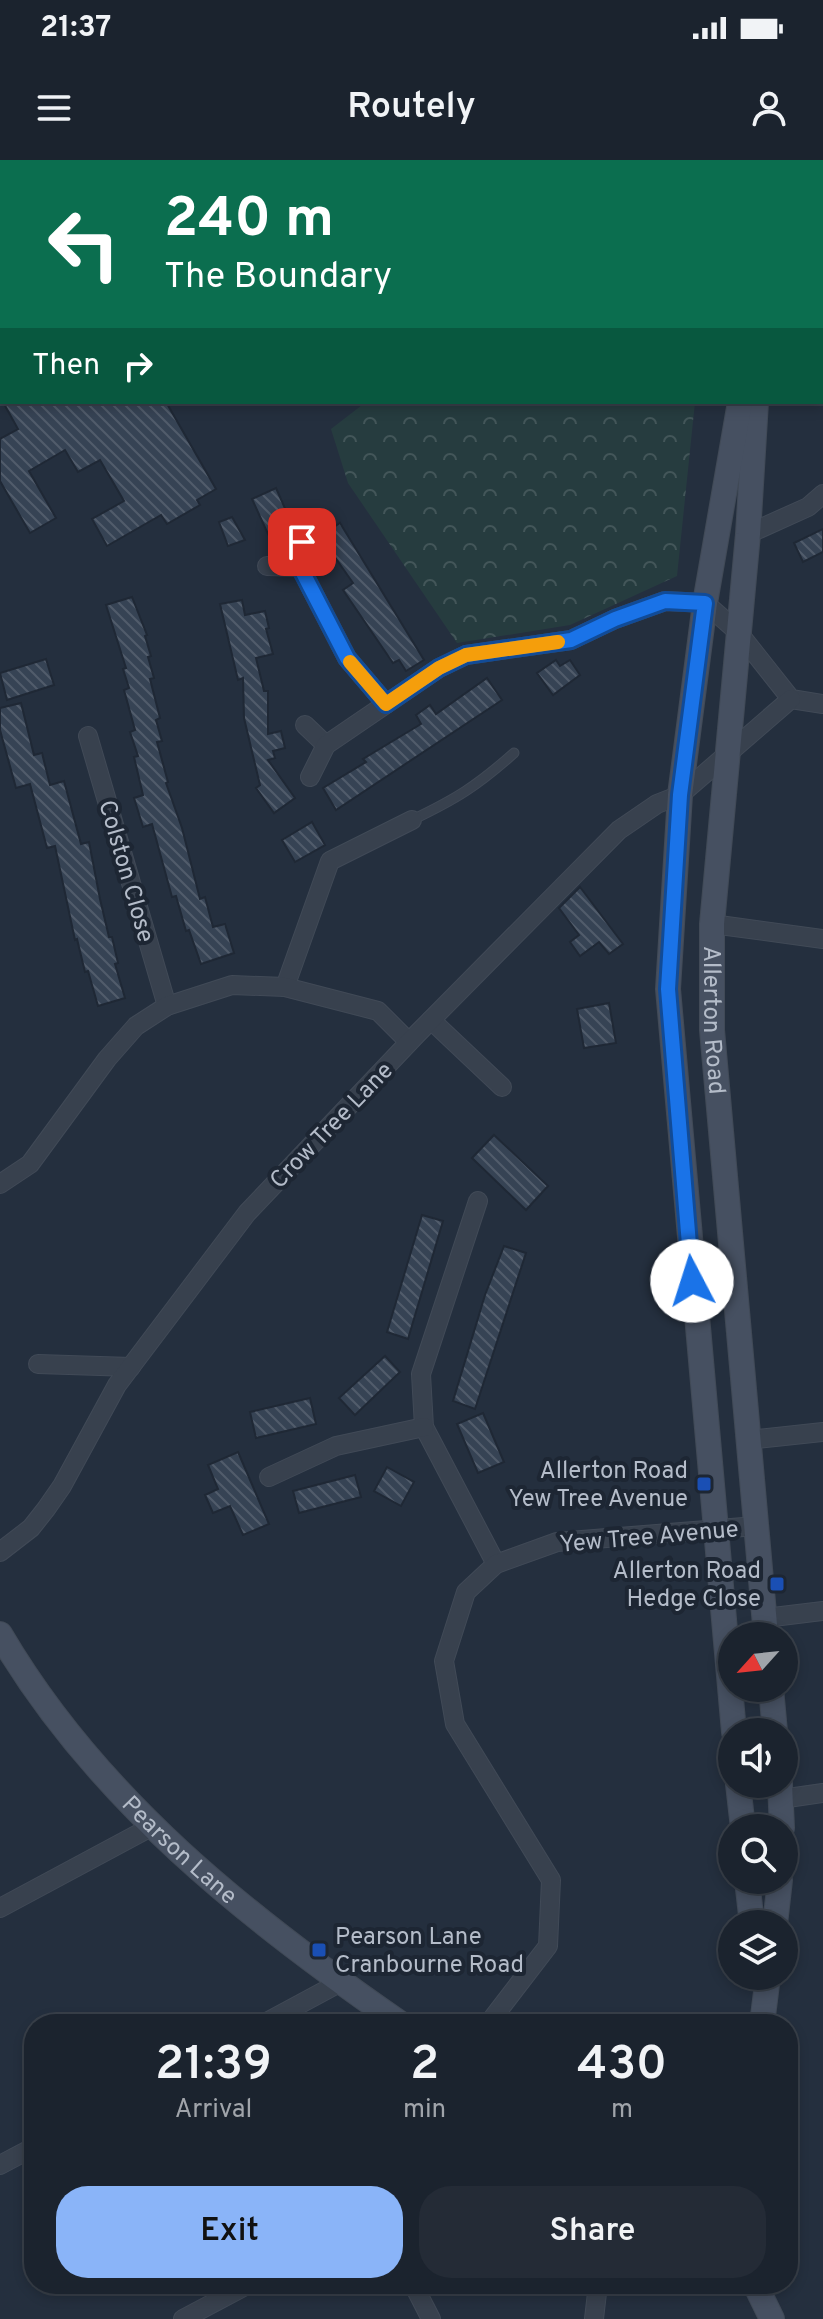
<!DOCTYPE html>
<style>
:root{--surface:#1b232e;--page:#242b36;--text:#f1f3f6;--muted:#a0a4aa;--line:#39404a;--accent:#8ab4f8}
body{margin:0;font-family:Overpass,sans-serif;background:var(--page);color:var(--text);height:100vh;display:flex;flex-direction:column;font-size:30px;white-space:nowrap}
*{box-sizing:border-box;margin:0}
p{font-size:26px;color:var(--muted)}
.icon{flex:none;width:44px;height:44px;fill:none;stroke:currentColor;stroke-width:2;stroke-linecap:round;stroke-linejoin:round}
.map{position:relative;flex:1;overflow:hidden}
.drawer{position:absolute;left:24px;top:1854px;width:774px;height:280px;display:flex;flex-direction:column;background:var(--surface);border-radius:32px;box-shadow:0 4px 12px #0003,0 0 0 2px var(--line)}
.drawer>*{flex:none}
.hud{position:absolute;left:0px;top:0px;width:824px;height:244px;box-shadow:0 4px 12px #0003,0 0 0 2px var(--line);background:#0b6e4f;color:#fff;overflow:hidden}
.needle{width:52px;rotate:243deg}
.buttons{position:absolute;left:718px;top:1462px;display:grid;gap:16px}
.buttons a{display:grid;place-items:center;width:80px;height:80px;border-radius:50%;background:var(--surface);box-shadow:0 4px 12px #0003,0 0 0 2px var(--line);font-size:40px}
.pin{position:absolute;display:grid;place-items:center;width:68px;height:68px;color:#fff;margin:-34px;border-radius:16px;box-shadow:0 4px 12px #0006}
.me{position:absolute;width:88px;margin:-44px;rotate:355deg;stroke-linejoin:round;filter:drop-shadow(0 0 6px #0008)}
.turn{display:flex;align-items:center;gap:28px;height:168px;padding:0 32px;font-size:36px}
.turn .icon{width:104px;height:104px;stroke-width:2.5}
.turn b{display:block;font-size:56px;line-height:68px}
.then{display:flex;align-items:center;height:76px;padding:0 32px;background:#0003;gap:16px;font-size:30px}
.eta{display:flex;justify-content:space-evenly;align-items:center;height:136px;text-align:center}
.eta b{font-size:48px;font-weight:600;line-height:56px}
.primary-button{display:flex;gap:16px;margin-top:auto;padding:16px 32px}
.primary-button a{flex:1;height:92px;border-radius:32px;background:var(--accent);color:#111;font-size:32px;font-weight:600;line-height:92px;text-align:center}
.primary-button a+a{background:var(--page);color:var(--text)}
.status{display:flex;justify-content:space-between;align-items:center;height:56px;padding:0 40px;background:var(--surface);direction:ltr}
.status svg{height:22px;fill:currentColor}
header{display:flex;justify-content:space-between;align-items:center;height:104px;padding:0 32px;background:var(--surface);font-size:36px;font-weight:600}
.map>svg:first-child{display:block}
.park{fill:url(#park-crowns)}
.building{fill:url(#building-back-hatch);stroke:#1f2835;stroke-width:2}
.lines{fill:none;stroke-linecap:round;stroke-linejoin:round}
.lane-casing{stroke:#414a57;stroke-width:11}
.street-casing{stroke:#414a57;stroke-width:20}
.secondary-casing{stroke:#414a57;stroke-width:26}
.lane{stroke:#38414e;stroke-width:9}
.street{stroke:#38414e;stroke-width:18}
.secondary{stroke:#465061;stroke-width:24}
.route-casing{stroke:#114b97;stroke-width:20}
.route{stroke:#1a73e8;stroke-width:14}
.slow{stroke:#f59e0b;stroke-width:14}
.transit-dot{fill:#1a4fb4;stroke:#1d2633;stroke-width:3}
.labels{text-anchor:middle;stroke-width:8;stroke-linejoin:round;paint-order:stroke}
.street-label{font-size:24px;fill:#b4bcc9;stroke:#1d2633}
.poi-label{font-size:24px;fill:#b4bcc9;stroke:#1d2633;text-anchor:end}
</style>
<div class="status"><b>21:37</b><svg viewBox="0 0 49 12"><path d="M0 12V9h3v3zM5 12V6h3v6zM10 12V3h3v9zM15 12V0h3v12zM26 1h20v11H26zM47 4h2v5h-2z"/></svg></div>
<header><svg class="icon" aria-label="menu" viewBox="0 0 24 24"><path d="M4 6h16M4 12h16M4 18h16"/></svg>Routely<svg class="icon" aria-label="person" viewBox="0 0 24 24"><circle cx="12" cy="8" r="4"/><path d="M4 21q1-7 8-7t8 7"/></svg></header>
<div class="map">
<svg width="823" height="2159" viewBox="0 0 823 2159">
<defs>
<pattern id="park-crowns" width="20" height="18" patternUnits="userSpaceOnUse" patternTransform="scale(2)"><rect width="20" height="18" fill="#263c3f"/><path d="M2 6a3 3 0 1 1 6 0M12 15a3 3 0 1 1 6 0" fill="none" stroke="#435659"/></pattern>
<pattern id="building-back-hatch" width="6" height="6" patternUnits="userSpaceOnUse" patternTransform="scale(2)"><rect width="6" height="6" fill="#364354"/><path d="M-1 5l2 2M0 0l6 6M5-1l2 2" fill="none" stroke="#515c6b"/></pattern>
</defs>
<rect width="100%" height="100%" fill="#242f3e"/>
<path class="park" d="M 366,242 L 695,242 L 677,416 L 570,465 L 457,483 L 348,323 L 331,269 Z"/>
<g class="building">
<path d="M 3,242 L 166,242 L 216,329 L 197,340 L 200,345 L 167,364 L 161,355 L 107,386 L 92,359 L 124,341 L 100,300 L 78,312 L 65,290 L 29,311 L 56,358 L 30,373 L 0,321 L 0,279 L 18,269 Z"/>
<path d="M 276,328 L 287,353 L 279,356 L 284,366 L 268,374 L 252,339 Z"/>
<path d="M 232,357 L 245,380 L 228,386 L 219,362 Z"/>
<path d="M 340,363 L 424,500 L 406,511 L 399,500 L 393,503 L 343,430 L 353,423 L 320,376 Z"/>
<path d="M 823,369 L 823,392 L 803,402 L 794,383 Z"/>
<path d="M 132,437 L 147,475 L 145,476 L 151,496 L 148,497 L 154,518 L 150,519 L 160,558 L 156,560 L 162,581 L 157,582 L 168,622 L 166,623 L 182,668 L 200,739 L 205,737 L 213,767 L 225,764 L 234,793 L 201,804 L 189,770 L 186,771 L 176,736 L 172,737 L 152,664 L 143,667 L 134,638 L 143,635 L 134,597 L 138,596 L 130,572 L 135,570 L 124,530 L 129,528 L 123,509 L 126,508 L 106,445 Z"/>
<path d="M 242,440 L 245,455 L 265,451 L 269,468 L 266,469 L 273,494 L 256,498 L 264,531 L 268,531 L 268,574 L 281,571 L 285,588 L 273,591 L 275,598 L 268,600 L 295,638 L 274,653 L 256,628 L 260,625 L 244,558 L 243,518 L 238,520 L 220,444 Z"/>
<path d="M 46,499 L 54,525 L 7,540 L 0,513 Z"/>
<path d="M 556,500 L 560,506 L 570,500 L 580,515 L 553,535 L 537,513 Z"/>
<path d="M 487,518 L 502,540 L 336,650 L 323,628 L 366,602 L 363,599 L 421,564 L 416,555 L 430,545 L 436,554 Z"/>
<path d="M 21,543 L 34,595 L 42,593 L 50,625 L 64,621 L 81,684 L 89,682 L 100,739 L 109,777 L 112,777 L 118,803 L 115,804 L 125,838 L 98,846 L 88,811 L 85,812 L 77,779 L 75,780 L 55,686 L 47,688 L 30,624 L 16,628 L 0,570 L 0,548 Z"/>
<path d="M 312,662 L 325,685 L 295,702 L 282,680 Z"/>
<path d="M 580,727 L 623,784 L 609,794 L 599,782 L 580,796 L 570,782 L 579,775 L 559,748 Z"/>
<path d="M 609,843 L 616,883 L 584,888 L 577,849 Z"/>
<path d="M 494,975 L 548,1026 L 526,1050 L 472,998 Z"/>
<path d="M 422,1055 L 443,1061 L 408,1179 L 387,1172 Z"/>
<path d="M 504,1086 L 526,1093 L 475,1249 L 453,1241 L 485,1135 Z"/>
<path d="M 385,1196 L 400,1212 L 355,1255 L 339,1238 Z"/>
<path d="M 310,1238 L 316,1264 L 256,1278 L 250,1252 Z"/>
<path d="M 483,1253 L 504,1302 L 478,1313 L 457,1264 Z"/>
<path d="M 238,1292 L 269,1364 L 243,1375 L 230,1346 L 213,1353 L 205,1335 L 218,1329 L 208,1305 Z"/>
<path d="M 387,1307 L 414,1322 L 401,1346 L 374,1331 Z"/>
<path d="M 355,1315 L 361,1337 L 299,1353 L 293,1331 Z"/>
</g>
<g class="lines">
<defs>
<g id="lane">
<path d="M 61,0 L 61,2"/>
<path d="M 127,2 L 129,0"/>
<path d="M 0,77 L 2,77"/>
<path d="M 412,660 C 456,639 477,626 514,593"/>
</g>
<g id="street">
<path d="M 822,115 L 823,116"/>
<path d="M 748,374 L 808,347 L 823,334"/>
<path d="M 267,406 L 300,407 L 347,498 L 386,544"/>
<path d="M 300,407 L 302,382"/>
<path d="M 305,565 L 326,585"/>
<path d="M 88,576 L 167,846"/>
<path d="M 310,617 L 326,585 L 439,508 L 466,495 L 571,480 L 615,459 L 665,441 L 705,443 L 738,472 L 791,539 L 823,544"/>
<path d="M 712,764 L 823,779"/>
<path d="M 285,827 L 330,701 L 412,660"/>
<path d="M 431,860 L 502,927"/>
<path d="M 0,1024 L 30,1004 L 107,899 L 136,866 L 167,846 L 232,825 L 285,827 L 378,851 L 409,882"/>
<path d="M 478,1041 L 421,1214 L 424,1267 L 496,1404"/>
<path d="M 38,1204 L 131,1207"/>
<path d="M 748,1280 L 823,1272"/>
<path d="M 269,1317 L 336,1286 L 424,1267"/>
<path d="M 0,1392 L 31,1368 L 46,1349 L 62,1326 L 117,1225 L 247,1053 L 417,874 L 619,670 L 657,644 L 680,635 L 791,539"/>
<path d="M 765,1458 L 823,1451"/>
<path d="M 781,1639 L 823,1633"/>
<path d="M 0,1748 L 151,1667"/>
<path d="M 263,1864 L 341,1822"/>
<path d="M 488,1864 L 548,1786 L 551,1720 L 455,1564 L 444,1501 L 466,1432 L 496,1404 L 557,1382 L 756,1366"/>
<path d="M 0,2005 L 34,1987"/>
<path d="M 413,2124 L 431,2159"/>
<path d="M 183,2159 L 249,2124"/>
<path d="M 594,2159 L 598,2124"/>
</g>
<g id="secondary">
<path d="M 775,2 L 776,0"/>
<path id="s1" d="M 756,242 L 748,374 L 712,764 L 712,870 L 766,1476"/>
<path id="s2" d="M 0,1474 C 96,1638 247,1758 401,1864"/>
<path d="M 771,1528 L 775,1572"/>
<path d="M 734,1572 L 668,829 L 680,635 L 705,443 L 740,242"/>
<path d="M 738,1624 L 743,1668"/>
<path d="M 780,1624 L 782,1668"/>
<path d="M 747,1720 L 752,1764"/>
<path d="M 775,1764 L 780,1720"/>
<path d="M 762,1864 L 768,1816"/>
<path d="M 755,2124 L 772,2159"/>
</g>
</defs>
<use href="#lane" class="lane-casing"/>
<use href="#street" class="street-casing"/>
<use href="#secondary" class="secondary-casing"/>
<use href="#lane" class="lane"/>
<use href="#street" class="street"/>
<use href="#secondary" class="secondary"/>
</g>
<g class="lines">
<defs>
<path id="route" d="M 302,382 L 300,407 L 347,498 L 386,544 L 439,508 L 466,495 L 571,480 L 615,459 L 665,441 L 705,443 L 680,635 L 668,829 L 692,1121"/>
</defs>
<use href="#route" class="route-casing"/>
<use href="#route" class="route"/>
<path class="slow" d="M 350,502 L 386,544 L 439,508 L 466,495 L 558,482"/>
</g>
<g class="transit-dot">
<rect x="696" y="1316" width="16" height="16" rx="4"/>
<rect x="769" y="1416" width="16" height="16" rx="4"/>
<rect x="311" y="1782" width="16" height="16" rx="4"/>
</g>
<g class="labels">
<g class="street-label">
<text transform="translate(127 711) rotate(74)" y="8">Colston Close</text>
<text dy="8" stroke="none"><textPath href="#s1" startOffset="620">Allerton Road</textPath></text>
<text transform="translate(331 965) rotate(-46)" y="8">Crow Tree Lane</text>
<text transform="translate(649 1376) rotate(-5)" y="8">Yew Tree Avenue</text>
<text dy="8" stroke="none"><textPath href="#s2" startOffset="282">Pearson Lane</textPath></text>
</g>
<g class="poi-label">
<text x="688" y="1318">Allerton Road<tspan x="688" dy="28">Yew Tree Avenue</tspan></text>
<text x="761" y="1418">Allerton Road<tspan x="761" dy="28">Hedge Close</tspan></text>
<text x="335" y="1784" text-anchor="start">Pearson Lane<tspan x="335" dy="28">Cranbourne Road</tspan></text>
</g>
</g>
</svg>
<div class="buttons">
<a><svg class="needle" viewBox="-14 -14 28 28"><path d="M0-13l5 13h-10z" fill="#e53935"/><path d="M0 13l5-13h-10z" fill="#a0a4aa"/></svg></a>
<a><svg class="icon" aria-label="sound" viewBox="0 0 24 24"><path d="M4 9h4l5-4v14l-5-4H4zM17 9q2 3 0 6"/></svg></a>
<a><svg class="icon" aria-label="search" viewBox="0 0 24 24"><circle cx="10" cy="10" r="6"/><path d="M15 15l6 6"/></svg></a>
<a><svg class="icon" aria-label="layers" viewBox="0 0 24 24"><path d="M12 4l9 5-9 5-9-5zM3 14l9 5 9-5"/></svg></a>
</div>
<div class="pin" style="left:302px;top:382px;background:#d93025"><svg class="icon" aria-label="arrive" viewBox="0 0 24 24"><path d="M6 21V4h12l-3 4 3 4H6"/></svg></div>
<svg class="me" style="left:692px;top:1121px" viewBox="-20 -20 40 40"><circle r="19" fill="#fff"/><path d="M0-13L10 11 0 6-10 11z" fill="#1a73e8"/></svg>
<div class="hud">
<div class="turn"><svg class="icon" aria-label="left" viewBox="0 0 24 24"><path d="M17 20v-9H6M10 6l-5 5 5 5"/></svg><div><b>240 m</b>The Boundary</div></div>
<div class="then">Then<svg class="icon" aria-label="right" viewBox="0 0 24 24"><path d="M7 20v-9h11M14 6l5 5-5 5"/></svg></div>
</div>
<section class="drawer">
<div class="eta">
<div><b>21:39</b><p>Arrival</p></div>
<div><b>2</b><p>min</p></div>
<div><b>430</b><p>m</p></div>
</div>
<div class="primary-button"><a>Exit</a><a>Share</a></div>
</section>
</div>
